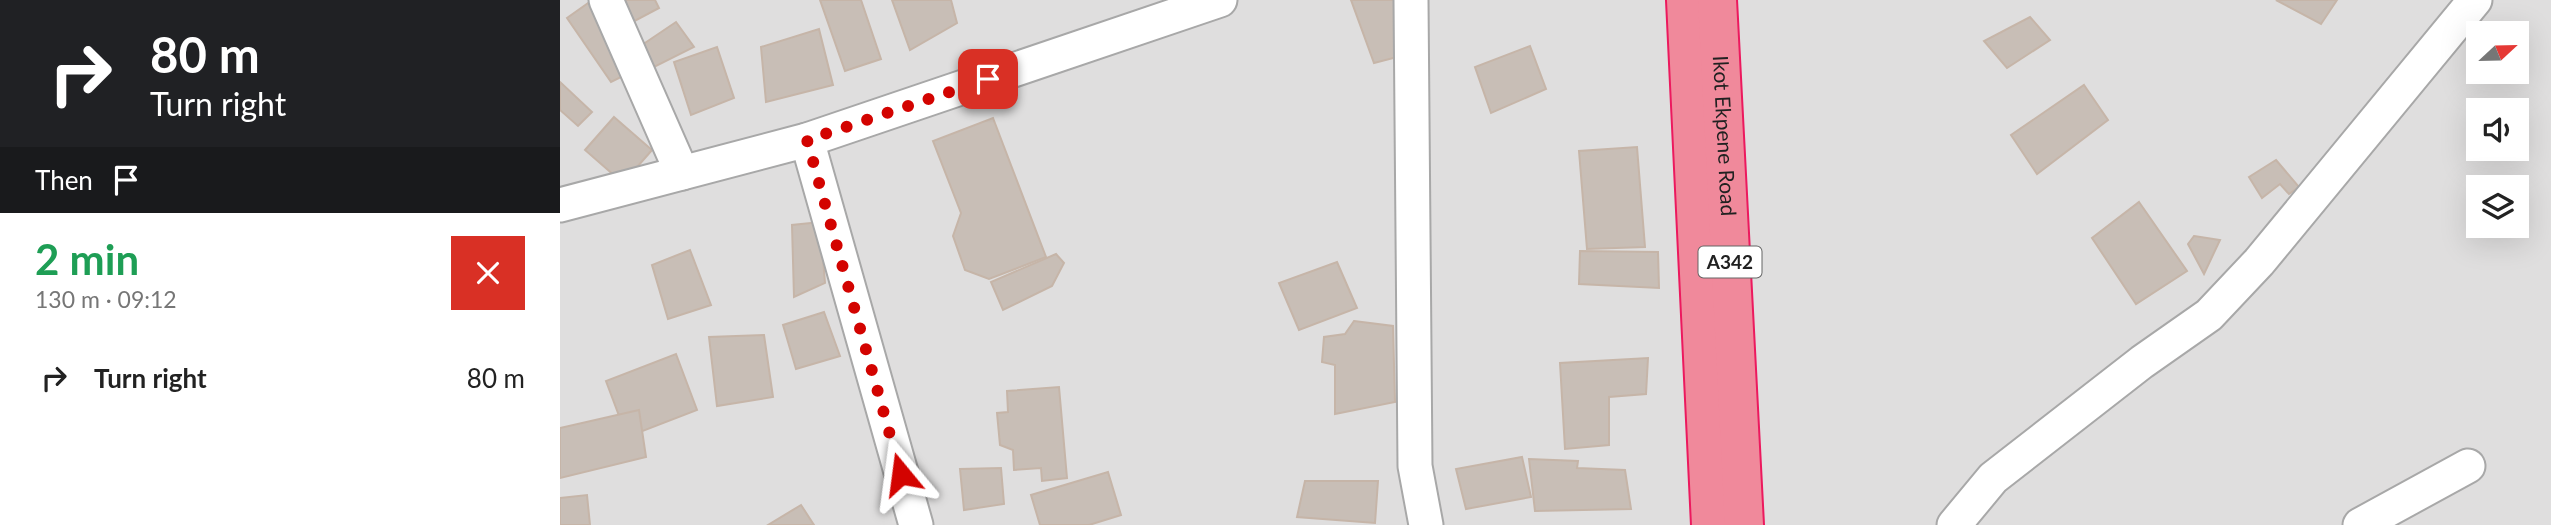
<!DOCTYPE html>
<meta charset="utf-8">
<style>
:root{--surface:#fff;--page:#f2f2f2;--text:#222;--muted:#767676}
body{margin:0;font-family:Lato,sans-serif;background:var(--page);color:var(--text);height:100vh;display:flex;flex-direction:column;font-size:26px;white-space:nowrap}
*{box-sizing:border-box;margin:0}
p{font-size:23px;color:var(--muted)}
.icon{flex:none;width:38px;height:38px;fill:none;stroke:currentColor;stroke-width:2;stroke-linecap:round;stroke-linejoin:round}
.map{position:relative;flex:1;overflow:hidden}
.drawer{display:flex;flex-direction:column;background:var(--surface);width:560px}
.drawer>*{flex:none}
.guide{background:#202124;color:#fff;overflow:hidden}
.needle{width:46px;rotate:68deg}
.buttons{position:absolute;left:1906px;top:21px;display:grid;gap:14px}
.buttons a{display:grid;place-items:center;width:63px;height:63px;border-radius:0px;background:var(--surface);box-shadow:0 7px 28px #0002;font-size:35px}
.pin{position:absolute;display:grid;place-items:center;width:60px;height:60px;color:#fff;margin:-30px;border-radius:14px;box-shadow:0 4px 10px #0006}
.me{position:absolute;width:77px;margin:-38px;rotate:344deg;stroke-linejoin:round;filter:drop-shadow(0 0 5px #0008)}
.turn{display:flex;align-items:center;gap:24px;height:147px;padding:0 35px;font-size:32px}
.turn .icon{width:91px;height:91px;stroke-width:2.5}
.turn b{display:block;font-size:49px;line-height:60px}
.then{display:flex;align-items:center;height:66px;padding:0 35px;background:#0003;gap:14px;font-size:26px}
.round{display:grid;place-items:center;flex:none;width:74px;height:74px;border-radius:0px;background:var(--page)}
.summary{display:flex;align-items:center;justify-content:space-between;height:119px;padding:0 35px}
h1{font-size:42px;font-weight:700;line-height:52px;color:#1e9e55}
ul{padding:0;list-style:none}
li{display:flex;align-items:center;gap:21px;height:91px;padding:0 35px}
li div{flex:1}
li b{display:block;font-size:26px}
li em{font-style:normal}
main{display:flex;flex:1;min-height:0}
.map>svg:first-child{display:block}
.residential{fill:#dfdede;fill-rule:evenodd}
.building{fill:#c8beb6;stroke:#c6b5a8;stroke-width:2}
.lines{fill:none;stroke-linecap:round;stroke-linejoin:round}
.minor-casing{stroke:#a8a8a8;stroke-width:37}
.highway-casing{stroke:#ec195e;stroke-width:42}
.minor{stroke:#fff;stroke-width:33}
.highway{stroke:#f0899b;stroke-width:38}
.route{stroke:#d30300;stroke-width:12;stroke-dasharray:0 21.6}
.labels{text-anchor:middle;stroke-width:5;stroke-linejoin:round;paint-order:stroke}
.shield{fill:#fff;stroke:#646464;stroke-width:2}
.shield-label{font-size:19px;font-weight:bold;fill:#212121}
.street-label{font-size:21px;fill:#212121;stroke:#fff}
</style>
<main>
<section class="drawer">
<div class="guide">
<div class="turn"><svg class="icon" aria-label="right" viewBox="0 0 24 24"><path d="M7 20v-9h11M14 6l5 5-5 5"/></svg><div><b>80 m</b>Turn right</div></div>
<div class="then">Then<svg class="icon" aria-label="arrive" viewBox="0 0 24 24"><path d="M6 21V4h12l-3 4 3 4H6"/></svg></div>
</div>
<div class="summary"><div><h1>2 min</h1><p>130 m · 09:12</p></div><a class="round" style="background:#d93025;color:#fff"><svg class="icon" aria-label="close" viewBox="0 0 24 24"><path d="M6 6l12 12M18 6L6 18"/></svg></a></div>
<ul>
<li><svg class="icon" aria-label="right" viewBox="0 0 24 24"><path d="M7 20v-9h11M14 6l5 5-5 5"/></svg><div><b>Turn right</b></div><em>80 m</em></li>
</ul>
</section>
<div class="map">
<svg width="1991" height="525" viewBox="0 0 1991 525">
<rect width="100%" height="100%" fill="#f2efe7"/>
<path class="residential" d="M 0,0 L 1991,0 L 1991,525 L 0,525 ZM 1918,33 L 1956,33 L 1956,72 L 1918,72 ZM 1918,110 L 1956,110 L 1956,149 L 1918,149 ZM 1918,187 L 1956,187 L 1956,226 L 1918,226 Z"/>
<g class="building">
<path d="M 38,0 L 95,0 L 99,8 L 54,32 Z"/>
<path d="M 260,0 L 301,0 L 321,59 L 285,71 Z"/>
<path d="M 332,0 L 391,0 L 397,23 L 350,50 Z"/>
<path d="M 791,0 L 836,0 L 841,56 L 814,63 Z"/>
<path d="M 1716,0 L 1777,0 L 1761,24 Z"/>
<path d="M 31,1 L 71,72 L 51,82 L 7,18 Z"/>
<path d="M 1470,17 L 1490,40 L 1447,68 L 1424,41 Z"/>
<path d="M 116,22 L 134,47 L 92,68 L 79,47 Z"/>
<path d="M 259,29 L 273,85 L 206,102 L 201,47 Z"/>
<path d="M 970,46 L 986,89 L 931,113 L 915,67 Z"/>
<path d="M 157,47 L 174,98 L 131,115 L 114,62 Z"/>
<path d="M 0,82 L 32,112 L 18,126 L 0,110 Z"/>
<path d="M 1524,85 L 1548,120 L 1477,174 L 1451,135 Z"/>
<path d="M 54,117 L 92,150 L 63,183 L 25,150 Z"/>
<path d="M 433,118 L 486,257 L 429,279 L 405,270 L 393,236 L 401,213 L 373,141 Z"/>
<path d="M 1077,147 L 1085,247 L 1027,249 L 1019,151 Z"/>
<path d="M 1716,160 L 1739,187 L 1729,194 L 1720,184 L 1702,198 L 1689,177 Z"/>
<path d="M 1579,202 L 1627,271 L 1576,304 L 1532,238 Z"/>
<path d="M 260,222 L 265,283 L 234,297 L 232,225 Z"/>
<path d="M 1634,236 L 1660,240 L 1644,274 L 1628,244 Z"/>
<path d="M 130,250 L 151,305 L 108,319 L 92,265 Z"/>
<path d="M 1020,251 L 1098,252 L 1099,288 L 1019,284 Z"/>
<path d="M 496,254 L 504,263 L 492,286 L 443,310 L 431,282 Z"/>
<path d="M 777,262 L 797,308 L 739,330 L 719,283 Z"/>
<path d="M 264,312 L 280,356 L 236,369 L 223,325 Z"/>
<path d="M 794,321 L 833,326 L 835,402 L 775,414 L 775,365 L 762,362 L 764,337 L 785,334 Z"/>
<path d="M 204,335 L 213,397 L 157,406 L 149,337 Z"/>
<path d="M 116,354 L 137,410 L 67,437 L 46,381 Z"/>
<path d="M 1088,358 L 1086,394 L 1049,397 L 1049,445 L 1005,449 L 1000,363 Z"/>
<path d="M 499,387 L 507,478 L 482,481 L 481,468 L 454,470 L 453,450 L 440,445 L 437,413 L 448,412 L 447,391 Z"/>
<path d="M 79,410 L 86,457 L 0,478 L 0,428 Z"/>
<path d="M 962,457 L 971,497 L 906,509 L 896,469 Z"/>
<path d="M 969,459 L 1018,461 L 1017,468 L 1065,470 L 1071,509 L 975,511 Z"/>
<path d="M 441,468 L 444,504 L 404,510 L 400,469 Z"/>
<path d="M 548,472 L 561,515 L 529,525 L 480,525 L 471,495 Z"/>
<path d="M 745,481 L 818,481 L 815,523 L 737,517 Z"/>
<path d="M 27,495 L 30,525 L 0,525 L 0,498 Z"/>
<path d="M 241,505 L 254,525 L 208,525 Z"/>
</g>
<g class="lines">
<defs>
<g id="minor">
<path d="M 46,0 L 122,173"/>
<path d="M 851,0 L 855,466 L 866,525"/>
<path d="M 247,140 L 356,525"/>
<path d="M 0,205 L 247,140 L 660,0"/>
<path d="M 1394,525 L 1433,478 L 1582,362 L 1649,315 L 1699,262 L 1915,0"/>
<path d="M 1800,525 L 1908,466"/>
</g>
<g id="highway">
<path d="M 1126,0 L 1151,525"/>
<path id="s1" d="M 1157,0 L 1184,525"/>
</g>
</defs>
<use href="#minor" class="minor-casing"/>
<use href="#highway" class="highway-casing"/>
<use href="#minor" class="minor"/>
<use href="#highway" class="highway"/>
</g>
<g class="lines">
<path class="route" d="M 341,474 L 247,140 L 428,79"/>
</g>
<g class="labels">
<rect class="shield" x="1138.5" y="246.5" width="63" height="31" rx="5"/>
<g class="shield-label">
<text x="1170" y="269">A342</text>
</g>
<g class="street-label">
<text dy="7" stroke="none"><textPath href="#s1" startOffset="136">Ikot Ekpene Road</textPath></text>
</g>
</g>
</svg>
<div class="buttons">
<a><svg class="needle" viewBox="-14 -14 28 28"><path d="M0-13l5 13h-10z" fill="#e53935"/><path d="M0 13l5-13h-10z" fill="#767676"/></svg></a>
<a><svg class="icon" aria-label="sound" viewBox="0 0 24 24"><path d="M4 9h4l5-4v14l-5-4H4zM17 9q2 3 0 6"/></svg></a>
<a><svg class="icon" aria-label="layers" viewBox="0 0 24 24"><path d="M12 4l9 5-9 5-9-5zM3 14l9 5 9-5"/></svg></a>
</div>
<div class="pin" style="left:428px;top:79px;background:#d93025"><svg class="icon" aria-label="arrive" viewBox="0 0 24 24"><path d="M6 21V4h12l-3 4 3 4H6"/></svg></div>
<svg class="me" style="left:341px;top:474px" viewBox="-20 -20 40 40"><path d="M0-17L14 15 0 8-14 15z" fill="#d30300" stroke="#fff" stroke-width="4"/></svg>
</div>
</main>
